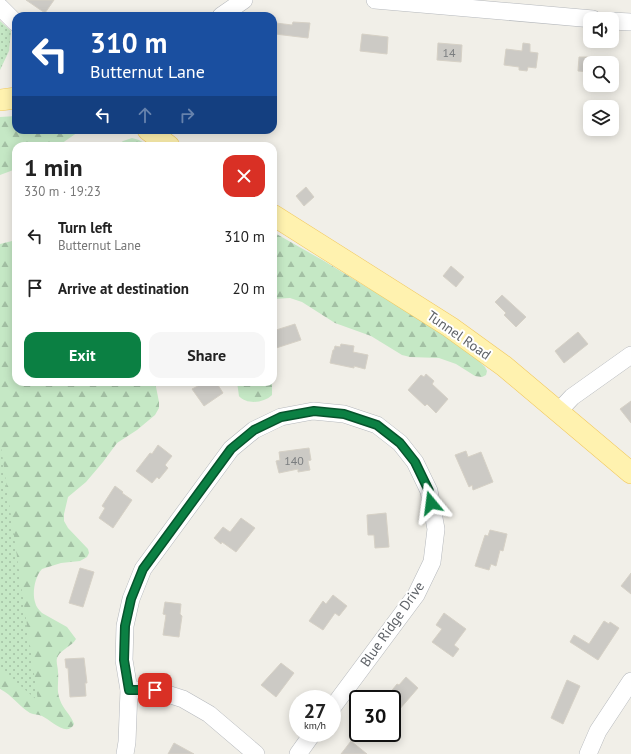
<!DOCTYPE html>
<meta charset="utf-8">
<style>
:root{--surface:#fff;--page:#f6f6f6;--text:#222;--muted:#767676;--accent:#0b8043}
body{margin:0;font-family:"PT Sans",sans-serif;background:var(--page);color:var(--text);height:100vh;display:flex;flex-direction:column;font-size:15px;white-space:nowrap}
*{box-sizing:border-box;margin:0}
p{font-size:13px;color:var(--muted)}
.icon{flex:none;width:22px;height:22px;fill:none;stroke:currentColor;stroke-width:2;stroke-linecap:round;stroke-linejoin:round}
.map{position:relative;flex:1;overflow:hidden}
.panel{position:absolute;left:12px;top:142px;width:265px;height:244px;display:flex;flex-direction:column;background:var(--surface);border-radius:12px;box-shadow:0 2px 10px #0003}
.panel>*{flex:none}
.top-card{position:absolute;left:12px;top:12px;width:265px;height:122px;border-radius:12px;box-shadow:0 2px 10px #0003;background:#1a4fa0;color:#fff;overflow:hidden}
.fabs{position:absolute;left:583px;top:12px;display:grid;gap:8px}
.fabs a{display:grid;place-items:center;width:36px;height:36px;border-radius:8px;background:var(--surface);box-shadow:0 2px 10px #0003;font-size:20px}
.speed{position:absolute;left:289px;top:690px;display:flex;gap:8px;font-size:20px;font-weight:700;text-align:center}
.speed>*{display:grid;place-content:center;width:52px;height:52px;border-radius:50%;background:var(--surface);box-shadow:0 2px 10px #0003;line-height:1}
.speed small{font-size:10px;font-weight:400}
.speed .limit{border:2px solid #111;border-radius:6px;background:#fff;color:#111}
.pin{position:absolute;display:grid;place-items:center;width:34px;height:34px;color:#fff;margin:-17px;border-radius:8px;box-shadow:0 2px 6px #0006}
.me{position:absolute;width:44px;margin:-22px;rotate:344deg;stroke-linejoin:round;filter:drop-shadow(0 0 3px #0008)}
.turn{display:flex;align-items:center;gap:14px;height:84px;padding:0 12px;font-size:18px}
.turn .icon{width:52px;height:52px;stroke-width:2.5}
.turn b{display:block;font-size:28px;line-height:34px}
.lanes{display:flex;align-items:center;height:38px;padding:0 12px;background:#0003;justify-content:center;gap:20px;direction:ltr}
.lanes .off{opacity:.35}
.round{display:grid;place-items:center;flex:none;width:42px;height:42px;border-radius:12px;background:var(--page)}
.summary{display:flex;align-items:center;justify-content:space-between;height:68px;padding:0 12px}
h1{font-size:24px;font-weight:700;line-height:30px}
.action{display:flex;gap:8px;margin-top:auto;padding:8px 12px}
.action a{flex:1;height:46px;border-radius:12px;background:var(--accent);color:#fff;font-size:16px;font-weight:700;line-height:46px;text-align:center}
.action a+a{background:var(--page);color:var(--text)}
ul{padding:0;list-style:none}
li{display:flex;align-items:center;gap:12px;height:52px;padding:0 12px}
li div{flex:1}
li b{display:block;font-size:15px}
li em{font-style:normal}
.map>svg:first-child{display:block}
.forest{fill:url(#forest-firs)}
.park{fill:url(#park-dots)}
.building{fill:#cccac5;stroke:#d6d1c6}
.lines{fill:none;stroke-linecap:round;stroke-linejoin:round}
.minor-casing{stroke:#b5b8bc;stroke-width:18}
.major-casing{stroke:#f2c960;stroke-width:22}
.minor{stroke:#fff;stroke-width:17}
.major{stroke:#fff2af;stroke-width:21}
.route-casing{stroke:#07532c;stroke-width:10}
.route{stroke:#0b8043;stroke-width:7}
.labels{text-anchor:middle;stroke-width:4;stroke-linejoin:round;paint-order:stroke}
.number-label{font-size:12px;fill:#7a7d7f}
.street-label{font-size:14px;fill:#5f6368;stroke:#fff}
</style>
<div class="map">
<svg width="631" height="754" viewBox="0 0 631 754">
<defs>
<pattern id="forest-firs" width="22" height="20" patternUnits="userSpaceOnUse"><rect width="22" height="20" fill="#c5e8c5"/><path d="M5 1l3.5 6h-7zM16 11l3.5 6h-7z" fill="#a3c0a4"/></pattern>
<pattern id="park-dots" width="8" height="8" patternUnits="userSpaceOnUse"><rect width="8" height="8" fill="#c5e8c5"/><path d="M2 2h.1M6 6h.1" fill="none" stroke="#a3c0a4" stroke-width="1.8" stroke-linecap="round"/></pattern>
</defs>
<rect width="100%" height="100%" fill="#f1efe8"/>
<g class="forest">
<path d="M 16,116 L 16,130 L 81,130 L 58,146 L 16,146 L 16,169 L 0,175 L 0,117 Z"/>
<path d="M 132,138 L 139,140 L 149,146 L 117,146 L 123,141 Z"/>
<path d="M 273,232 L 324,261 L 368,288 L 399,304 L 469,351 L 485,367 L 487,371 L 486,375 L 482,377 L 475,376 L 456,364 L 439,358 L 410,357 L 402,355 L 371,336 L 335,323 L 302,302 L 290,298 L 273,299 Z"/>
<path d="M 16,240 L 16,382 L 155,382 L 159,402 L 159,408 L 155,415 L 137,430 L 117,443 L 103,462 L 86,482 L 68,497 L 64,514 L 64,521 L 68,528 L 88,549 L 89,553 L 87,557 L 80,561 L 61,563 L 42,569 C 35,576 32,593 35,602 C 36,607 39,610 42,613 L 67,627 L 76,639 C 72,646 62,649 58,656 C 55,661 58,666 58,672 C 59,682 56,690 60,700 C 63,709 71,715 74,724 C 67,738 51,720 42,716 C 38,714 34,715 30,713 C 19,706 12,695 0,689 L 0,244 Z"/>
<path d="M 237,382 L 272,382 L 272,395 C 264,403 247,405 239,396 Z"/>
</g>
<g class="park">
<path d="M 0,21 L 11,31 L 9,51 L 0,70 Z"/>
<path d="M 0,440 L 38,701 L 0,668 Z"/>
</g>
<g class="building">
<path d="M 26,0 L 54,0 L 45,13 Z"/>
<path d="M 293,22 L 310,23 L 308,38 L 275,34 L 276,23 L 292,25 Z"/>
<path d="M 362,34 L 388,37 L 387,54 L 360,51 Z"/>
<path d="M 438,43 L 462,45 L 461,62 L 437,60 Z"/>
<path d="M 523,43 L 530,44 L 530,52 L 538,53 L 536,68 L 528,67 L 527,71 L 519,70 L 519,67 L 504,65 L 506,49 L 522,51 Z"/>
<path d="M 579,57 L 590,57 L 590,72 L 578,71 Z"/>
<path d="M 306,187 L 314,197 L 304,206 L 296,196 Z"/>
<path d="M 451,266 L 464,277 L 456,287 L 443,276 Z"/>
<path d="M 502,295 L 526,317 L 516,327 L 504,315 L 506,313 L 495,302 Z"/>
<path d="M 295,324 L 301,340 L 273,349 L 273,331 Z"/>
<path d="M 578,332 L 588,344 L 564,363 L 555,351 Z"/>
<path d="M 341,344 L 354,346 L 353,352 L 368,355 L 365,369 L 354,366 L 354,368 L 330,363 L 333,350 L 334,350 L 335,346 L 340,347 Z"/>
<path d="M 426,374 L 434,381 L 432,384 L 448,399 L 436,413 L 427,404 L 425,406 L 408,390 L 421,375 L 424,377 Z"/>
<path d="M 195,382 L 216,382 L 223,393 L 204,406 L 192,389 L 198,386 Z"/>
<path d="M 631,401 L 631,423 L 620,409 Z"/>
<path d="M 158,445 L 172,456 L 165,465 L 168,468 L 159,479 L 157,477 L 152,483 L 136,471 L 150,453 L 152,454 Z"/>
<path d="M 309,448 L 311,460 L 308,461 L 310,470 L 298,472 L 298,469 L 279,473 L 276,461 L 280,460 L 279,452 Z"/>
<path d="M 466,451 L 468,457 L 481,452 L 493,482 L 473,490 L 472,485 L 469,487 L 455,455 Z"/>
<path d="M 115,486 L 123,492 L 122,493 L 132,500 L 113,528 L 99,518 L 105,508 L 102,506 Z"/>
<path d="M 386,513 L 389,547 L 375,548 L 374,535 L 368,535 L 367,515 Z"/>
<path d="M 241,518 L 255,528 L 236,552 L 222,542 L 221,544 L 214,538 L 223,527 L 230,532 Z"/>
<path d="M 490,530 L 507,534 L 503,551 L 500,550 L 496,566 L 491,564 L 489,570 L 475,566 L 485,535 L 488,536 Z"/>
<path d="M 80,568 L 94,572 L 83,607 L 69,603 Z"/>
<path d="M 631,573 L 631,594 L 621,586 Z"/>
<path d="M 333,595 L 347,606 L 339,616 L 335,613 L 323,630 L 309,621 L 323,601 L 326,604 Z"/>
<path d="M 165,602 L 181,604 L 180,614 L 182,616 L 179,637 L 163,635 L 166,615 L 163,614 Z"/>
<path d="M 444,613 L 466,629 L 454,645 L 459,649 L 453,657 L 432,642 L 442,629 L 436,625 Z"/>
<path d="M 604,621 L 609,624 L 610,622 L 619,628 L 598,660 L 570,642 L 574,635 L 589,644 Z"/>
<path d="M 84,658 L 87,683 L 85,683 L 86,696 L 70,697 L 68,668 L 66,668 L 65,659 Z"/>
<path d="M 281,663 L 294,673 L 276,697 L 261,685 Z"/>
<path d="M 406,677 L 418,688 L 392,718 L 392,699 L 385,699 L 397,684 L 399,685 Z"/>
<path d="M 567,680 L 580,686 L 563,724 L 551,718 Z"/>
<path d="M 351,741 L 367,754 L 341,754 Z"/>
<path d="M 174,743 L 194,754 L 168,754 Z"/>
</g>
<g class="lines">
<defs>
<g id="minor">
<path d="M 375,0 L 593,19"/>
<path d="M 0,7 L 16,23"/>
<path d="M 221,16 L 244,0"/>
<path d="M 612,21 L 631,22"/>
<path d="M 558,412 L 572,397 L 631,355"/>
<path d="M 129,690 L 155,690 L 183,699 L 209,714 L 256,754"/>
<path d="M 125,754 L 127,742 L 129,690 L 124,660 L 125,626 L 131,599 L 143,569 L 231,449 L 254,430 L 281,417 L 313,411 L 344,414 L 377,425 L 400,443 L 415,462 L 429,491 L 436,529 L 432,562 L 416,595 L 332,708"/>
<path d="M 298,754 L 313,733"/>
<path d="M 588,754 L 598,731 L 631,681"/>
</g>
<g id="major">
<path d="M 0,100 L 16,98"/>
<path d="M 148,130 L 169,146"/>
<path d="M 273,215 L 450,327 L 504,366 L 631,473"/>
</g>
</defs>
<use href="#minor" class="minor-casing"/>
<use href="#major" class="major-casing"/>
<use href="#minor" class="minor"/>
<use href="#major" class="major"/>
</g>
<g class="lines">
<defs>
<path id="route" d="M 155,690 L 129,690 L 124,660 L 125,626 L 131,599 L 143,569 L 231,449 L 254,430 L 281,417 L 314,411 L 344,414 L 377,425 L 400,443 L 415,462 L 429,491 L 431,503"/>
</defs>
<use href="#route" class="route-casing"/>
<use href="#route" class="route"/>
</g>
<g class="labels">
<g class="number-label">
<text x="449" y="57">14</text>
<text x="294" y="465">140</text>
</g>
<g class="street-label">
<text transform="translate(459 335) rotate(35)" y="5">Tunnel Road</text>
<text transform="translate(392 624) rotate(-55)" y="5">Blue Ridge Drive</text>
</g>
</g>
</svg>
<div class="fabs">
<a><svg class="icon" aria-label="sound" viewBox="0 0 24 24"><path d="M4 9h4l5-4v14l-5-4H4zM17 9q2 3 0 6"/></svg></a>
<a><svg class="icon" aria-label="search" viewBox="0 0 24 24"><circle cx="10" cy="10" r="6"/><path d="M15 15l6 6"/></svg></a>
<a><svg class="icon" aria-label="layers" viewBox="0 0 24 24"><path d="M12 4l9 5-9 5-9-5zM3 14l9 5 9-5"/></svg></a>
</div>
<div class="speed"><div>27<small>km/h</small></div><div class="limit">30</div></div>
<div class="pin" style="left:155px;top:690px;background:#d93025"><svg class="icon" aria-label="arrive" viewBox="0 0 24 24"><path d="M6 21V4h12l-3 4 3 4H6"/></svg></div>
<svg class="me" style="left:431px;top:503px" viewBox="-20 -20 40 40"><path d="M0-17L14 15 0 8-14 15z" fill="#0b8043" stroke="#fff" stroke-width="4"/></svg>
<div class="top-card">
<div class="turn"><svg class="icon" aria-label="left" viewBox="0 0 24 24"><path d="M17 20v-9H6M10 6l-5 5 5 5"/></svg><div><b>310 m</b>Butternut Lane</div></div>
<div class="lanes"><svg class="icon" aria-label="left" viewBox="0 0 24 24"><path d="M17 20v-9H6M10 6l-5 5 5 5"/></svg><svg class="icon off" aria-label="ahead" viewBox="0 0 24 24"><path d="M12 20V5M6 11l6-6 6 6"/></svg><svg class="icon off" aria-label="right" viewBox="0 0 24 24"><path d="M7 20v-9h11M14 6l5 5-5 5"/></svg></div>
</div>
<section class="panel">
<div class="summary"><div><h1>1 min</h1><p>330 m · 19:23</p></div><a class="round" style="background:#d93025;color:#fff"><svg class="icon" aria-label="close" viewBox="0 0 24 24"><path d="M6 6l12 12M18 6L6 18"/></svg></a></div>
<ul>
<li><svg class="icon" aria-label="left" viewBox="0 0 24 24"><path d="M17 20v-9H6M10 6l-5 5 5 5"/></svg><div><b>Turn left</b><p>Butternut Lane</p></div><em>310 m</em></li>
<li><svg class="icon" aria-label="arrive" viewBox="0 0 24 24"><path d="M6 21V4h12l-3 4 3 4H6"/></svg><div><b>Arrive at destination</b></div><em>20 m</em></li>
</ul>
<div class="action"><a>Exit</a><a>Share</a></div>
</section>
</div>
